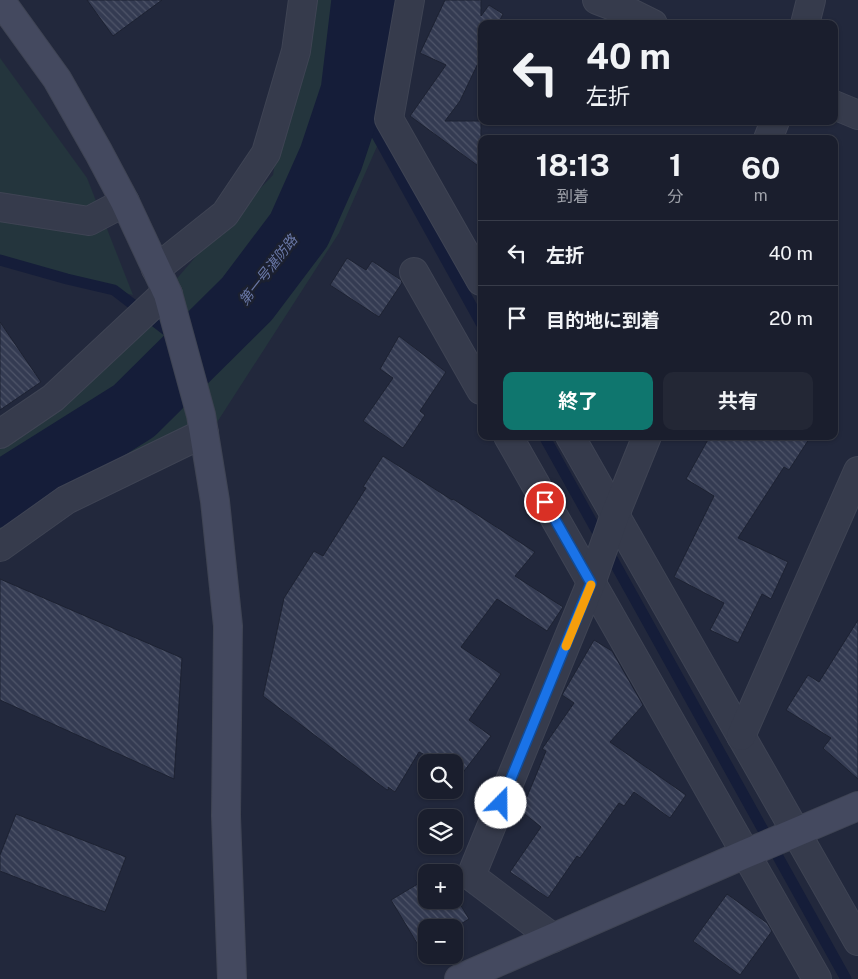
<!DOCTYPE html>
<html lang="ja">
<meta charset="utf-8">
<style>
:root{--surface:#1a1e2d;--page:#232735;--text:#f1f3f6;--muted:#9fa2aa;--line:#383c49;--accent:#0f766e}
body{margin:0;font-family:"Public Sans","Noto Sans JP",sans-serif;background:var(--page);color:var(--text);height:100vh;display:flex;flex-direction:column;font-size:19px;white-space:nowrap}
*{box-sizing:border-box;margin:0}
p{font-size:16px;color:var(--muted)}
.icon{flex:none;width:28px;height:28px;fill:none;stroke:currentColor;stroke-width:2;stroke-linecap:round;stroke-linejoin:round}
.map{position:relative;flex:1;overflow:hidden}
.details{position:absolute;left:478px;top:135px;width:360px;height:305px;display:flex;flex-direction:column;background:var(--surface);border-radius:10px;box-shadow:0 1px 4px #0004,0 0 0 1px var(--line)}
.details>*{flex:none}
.hud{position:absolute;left:478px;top:20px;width:360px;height:105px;border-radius:10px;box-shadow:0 1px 4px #0004,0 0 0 1px var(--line);background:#1a1e2d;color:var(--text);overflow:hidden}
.buttons{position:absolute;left:418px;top:754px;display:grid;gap:10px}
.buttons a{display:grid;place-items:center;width:45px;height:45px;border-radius:10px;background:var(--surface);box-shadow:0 1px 4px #0004,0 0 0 1px var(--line);font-size:25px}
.pin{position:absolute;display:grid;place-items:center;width:42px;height:42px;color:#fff;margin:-21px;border:2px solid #fff;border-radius:50%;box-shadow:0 1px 5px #0007}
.me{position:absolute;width:55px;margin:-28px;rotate:22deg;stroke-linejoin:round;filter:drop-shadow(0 0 4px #0008)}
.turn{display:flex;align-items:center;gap:18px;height:105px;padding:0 25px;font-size:22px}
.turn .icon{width:65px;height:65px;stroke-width:2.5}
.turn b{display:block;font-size:35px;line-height:42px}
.eta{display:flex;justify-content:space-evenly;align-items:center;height:85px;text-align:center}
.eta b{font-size:30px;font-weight:700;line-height:35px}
.primary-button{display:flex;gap:10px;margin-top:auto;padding:10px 25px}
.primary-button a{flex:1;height:58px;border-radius:10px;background:var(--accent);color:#fff;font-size:20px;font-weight:700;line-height:58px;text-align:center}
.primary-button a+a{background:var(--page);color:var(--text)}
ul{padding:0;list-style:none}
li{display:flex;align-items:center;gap:15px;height:65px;padding:0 25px;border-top:1px solid var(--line)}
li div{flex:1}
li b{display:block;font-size:19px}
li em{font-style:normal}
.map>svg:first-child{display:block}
.green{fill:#24353d}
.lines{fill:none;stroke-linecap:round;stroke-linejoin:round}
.stream{stroke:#151d39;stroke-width:11}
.river{stroke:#151d39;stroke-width:65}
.building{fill:url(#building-back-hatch);stroke:#1d2232}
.street-casing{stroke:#3f4454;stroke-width:30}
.secondary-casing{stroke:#3f4454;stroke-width:30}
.street{stroke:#363b4c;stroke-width:28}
.secondary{stroke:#44495f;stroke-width:28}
.route-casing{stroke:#114b97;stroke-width:12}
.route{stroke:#1a73e8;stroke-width:9}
.slow{stroke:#f59e0b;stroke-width:9}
.labels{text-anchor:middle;stroke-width:5;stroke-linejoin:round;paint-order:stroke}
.water-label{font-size:14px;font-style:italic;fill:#6a78a7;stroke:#1b2030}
</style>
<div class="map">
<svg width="858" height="979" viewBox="0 0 858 979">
<defs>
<pattern id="building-back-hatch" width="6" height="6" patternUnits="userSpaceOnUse" patternTransform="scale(1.25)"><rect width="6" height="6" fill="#343b52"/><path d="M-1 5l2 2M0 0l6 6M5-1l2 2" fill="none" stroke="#4f5569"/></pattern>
</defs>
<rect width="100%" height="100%" fill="#22283c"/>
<g class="green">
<path d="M 302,0 L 410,0 L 389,119 L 339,233 L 214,427 L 0,548 L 0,434 L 160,298 L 205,246 L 273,175 Z"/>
<path d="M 0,58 L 87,178 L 133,295 L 0,262 Z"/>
</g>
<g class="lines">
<g class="stream">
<path d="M 353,92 L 481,323"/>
<path d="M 0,260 L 67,279 L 114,290 L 175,337"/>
<path d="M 544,436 L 846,979"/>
</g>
<path class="river" d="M 0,495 L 134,411 L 247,299 L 299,230 L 331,158 L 353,92 L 364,0"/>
</g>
<g class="building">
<path d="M 87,0 L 162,0 L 113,36 Z"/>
<path d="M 445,0 L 481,0 L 481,16 L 489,5 L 503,14 L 498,24 L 481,24 L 481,57 L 460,101 L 445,121 L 481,121 L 481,168 L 410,116 L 446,65 L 420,53 Z"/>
<path d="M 347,258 L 366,270 L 372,261 L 401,280 L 402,283 L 379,317 L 330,285 Z"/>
<path d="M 0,322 L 41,382 L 0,410 Z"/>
<path d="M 399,336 L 446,372 L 420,411 L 425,415 L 403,448 L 363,421 L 393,378 L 380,369 Z"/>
<path d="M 710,436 L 811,436 L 789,470 L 784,467 L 738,538 L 788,562 L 771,599 L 762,594 L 738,643 L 710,630 L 724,603 L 674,577 L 714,496 L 686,479 Z"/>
<path d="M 383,456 L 452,500 L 453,499 L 535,552 L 515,576 L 563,607 L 547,631 L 497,599 L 461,647 L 501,674 L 469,720 L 491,736 L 461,775 L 454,771 L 454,762 L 439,762 L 419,752 L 395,792 L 388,787 L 389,789 L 387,790 L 263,696 L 284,598 L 314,551 L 323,556 L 366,488 L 363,487 Z"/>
<path d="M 0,579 L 182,658 L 174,779 L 0,700 Z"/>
<path d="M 858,620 L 858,779 L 823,748 L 831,738 L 786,710 L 808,675 L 819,682 Z"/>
<path d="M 594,640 L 612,651 L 643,705 L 610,742 L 686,795 L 670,818 L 634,792 L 624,806 L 619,803 L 580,858 L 577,856 L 548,898 L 510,872 L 541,827 L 521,811 L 546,751 L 542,749 L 574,703 L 562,695 Z"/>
<path d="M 16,814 L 126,857 L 105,912 L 0,871 L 0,855 Z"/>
<path d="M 426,879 L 426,900 L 454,900 L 454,894 L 469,919 L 454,928 L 426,928 L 426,944 L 420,948 L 391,900 Z"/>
<path d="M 727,894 L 767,923 L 772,931 L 740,975 L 693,941 Z"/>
</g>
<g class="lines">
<defs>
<g id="street">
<path d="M 410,0 L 389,119 L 481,281"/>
<path d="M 597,0 L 631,13 L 653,24"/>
<path d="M 805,24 L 811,0"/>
<path d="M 834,105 L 858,115"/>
<path d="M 768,139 L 775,121"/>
<path d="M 0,207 L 89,221 L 125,202"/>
<path d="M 156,269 L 225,214 L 266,153 L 296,51 L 303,0"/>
<path d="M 414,272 L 481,390"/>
<path d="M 0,434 L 53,398 L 160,298 L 168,294"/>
<path d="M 508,436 L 817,979"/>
<path d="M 570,436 L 858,941"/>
<path d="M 0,547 L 66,500 L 204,433"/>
<path d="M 741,736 L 858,471"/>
<path d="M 553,938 L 471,876 L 591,583 L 615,515 L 647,436"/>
</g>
<g id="secondary">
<path d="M 0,0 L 57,79 L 99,153 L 125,202 L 168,294 L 201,415 L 215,501 L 228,626 L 226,816 L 232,979"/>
<path d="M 459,979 L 745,854 L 858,806"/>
</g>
</defs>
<use href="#street" class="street-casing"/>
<use href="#secondary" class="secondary-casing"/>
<use href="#street" class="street"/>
<use href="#secondary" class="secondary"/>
</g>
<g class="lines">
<defs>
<path id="route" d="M 501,803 L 591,583 L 545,502"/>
</defs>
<use href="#route" class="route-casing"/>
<use href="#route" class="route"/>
<path class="slow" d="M 566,646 L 591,585"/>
</g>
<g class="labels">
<g class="water-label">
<text transform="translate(268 270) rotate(-52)" y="5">第一号湛防路</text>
</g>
</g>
</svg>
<div class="buttons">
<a><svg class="icon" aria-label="search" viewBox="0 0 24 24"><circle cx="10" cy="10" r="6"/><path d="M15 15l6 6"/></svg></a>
<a><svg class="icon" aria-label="layers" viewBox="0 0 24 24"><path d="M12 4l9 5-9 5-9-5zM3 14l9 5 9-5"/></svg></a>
<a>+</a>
<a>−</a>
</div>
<div class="pin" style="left:545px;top:502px;background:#d93025"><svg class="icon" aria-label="arrive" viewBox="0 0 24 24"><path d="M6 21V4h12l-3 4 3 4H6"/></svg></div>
<svg class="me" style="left:501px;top:803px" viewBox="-20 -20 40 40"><circle r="19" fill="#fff"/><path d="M0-13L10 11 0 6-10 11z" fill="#1a73e8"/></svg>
<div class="hud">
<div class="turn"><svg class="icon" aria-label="left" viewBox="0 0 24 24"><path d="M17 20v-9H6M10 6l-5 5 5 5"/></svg><div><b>40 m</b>左折</div></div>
</div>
<section class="details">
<div class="eta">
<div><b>18:13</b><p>到着</p></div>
<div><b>1</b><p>分</p></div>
<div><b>60</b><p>m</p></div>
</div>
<ul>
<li><svg class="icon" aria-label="left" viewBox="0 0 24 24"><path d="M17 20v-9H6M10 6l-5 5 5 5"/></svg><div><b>左折</b></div><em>40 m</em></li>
<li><svg class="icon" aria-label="arrive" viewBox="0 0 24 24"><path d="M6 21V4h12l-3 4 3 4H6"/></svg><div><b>目的地に到着</b></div><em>20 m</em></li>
</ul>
<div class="primary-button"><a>終了</a><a>共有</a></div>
</section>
</div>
